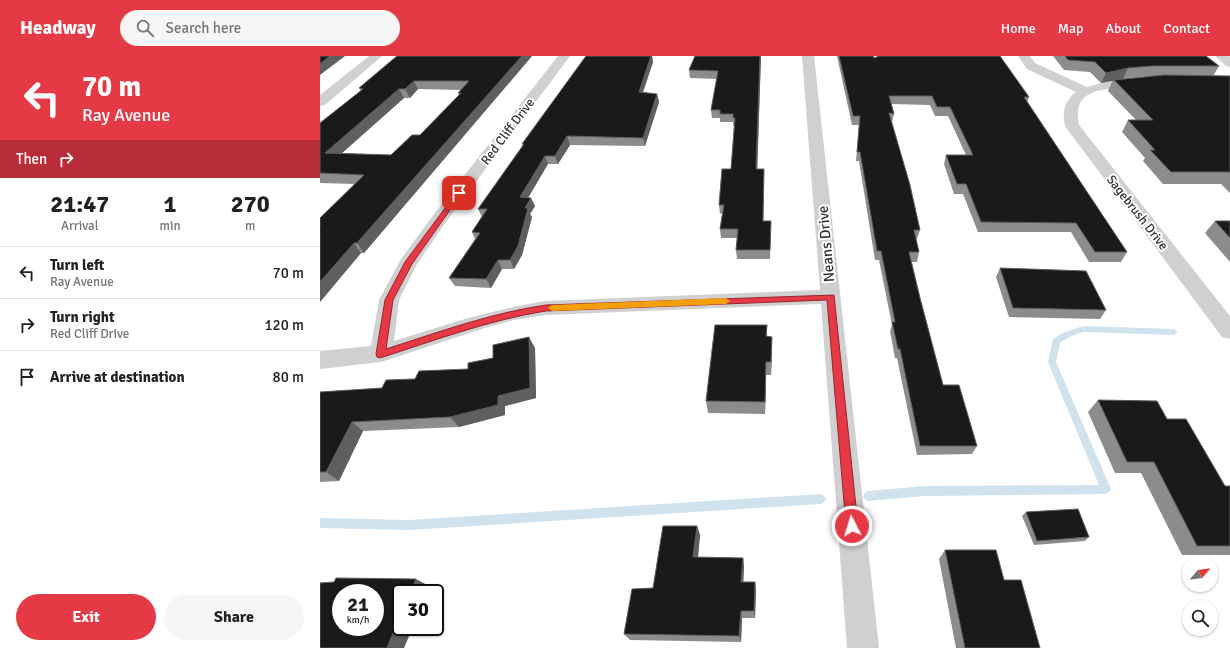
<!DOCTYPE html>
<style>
:root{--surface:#fff;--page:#f6f6f6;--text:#202124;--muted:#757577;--line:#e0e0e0;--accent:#e63946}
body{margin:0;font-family:Signika,sans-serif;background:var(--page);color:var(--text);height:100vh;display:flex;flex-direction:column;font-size:15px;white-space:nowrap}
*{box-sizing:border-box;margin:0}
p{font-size:13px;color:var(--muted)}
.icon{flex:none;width:22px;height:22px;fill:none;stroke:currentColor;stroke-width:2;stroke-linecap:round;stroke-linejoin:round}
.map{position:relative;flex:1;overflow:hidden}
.details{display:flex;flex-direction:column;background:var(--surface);width:320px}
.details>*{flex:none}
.hud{background:#e63946;color:#fff;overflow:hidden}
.needle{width:26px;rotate:61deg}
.fabs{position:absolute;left:862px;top:500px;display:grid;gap:8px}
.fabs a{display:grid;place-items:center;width:36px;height:36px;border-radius:50%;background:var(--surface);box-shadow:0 1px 3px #0004;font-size:20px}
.speed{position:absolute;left:12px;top:528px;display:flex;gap:8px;font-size:20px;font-weight:700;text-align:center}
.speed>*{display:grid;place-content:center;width:52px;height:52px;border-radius:50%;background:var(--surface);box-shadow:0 1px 3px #0004;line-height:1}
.speed small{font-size:10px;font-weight:400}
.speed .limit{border:2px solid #111;border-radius:6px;background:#fff;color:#111}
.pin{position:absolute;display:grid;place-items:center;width:34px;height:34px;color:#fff;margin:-17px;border-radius:8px;box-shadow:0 2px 6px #0006}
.me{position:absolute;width:44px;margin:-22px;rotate:355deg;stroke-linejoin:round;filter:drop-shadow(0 0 3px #0008)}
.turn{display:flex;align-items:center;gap:14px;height:84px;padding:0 16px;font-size:18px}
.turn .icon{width:52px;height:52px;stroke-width:2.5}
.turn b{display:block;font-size:28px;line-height:34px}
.then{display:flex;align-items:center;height:38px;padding:0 16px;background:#0003;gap:8px;font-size:15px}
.eta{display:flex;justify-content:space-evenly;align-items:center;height:68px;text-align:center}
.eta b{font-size:24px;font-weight:800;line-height:28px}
.primary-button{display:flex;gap:8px;margin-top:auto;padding:8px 16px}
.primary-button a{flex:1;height:46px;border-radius:24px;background:var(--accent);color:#fff;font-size:16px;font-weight:800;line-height:46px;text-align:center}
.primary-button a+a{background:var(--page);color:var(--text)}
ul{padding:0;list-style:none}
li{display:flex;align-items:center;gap:12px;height:52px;padding:0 16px;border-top:1px solid var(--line)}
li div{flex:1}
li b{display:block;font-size:15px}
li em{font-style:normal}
header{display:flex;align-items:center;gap:24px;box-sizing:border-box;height:56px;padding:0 20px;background:var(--accent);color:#fff}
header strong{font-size:19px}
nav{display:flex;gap:22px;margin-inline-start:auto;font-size:14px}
.search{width:280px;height:36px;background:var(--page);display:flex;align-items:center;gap:10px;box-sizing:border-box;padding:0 14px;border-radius:22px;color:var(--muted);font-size:15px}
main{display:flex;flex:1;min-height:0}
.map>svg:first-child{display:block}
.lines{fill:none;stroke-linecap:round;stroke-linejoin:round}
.stream{fill:#cfe2ee;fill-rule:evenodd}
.minor{fill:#d0d0d0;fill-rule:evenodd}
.wall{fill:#8c8c8c;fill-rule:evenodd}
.shaded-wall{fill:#5f5f5f}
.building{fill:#1a1a1a;stroke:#5f5f5f;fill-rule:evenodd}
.route{fill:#e63946;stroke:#96252e}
.slow{fill:#f59e0b}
.labels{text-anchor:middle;stroke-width:4;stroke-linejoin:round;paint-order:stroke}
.far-street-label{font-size:13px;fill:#333;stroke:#fff}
.street-label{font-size:15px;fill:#333;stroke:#fff}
</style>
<header>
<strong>Headway</strong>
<div class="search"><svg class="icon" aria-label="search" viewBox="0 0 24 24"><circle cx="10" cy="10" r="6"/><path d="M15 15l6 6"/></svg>Search here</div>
<nav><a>Home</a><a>Map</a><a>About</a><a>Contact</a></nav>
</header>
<main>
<section class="details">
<div class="hud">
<div class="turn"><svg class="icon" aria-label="left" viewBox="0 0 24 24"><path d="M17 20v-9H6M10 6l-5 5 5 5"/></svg><div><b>70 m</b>Ray Avenue</div></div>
<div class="then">Then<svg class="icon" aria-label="right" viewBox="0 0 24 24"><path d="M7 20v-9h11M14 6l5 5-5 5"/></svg></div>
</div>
<div class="eta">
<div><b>21:47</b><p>Arrival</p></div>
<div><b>1</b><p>min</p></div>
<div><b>270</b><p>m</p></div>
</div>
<ul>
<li><svg class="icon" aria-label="left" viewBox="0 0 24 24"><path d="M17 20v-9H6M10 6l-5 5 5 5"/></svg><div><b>Turn left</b><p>Ray Avenue</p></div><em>70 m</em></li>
<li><svg class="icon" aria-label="right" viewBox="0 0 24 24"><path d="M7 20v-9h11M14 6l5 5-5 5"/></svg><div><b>Turn right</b><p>Red Cliff Drive</p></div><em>120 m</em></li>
<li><svg class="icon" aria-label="arrive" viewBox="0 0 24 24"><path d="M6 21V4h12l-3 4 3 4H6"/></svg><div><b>Arrive at destination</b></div><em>80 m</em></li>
</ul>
<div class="primary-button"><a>Exit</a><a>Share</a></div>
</section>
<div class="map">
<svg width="910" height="592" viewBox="0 0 910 592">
<rect width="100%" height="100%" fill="#fff"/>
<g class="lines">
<g class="stream">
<path d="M 763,270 L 854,273 L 858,276 L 854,279 L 763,276 L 749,281 L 740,287 L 736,306 L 791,433 L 789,436 L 786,438 L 605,440 L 548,445 L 545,443 L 543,440 L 545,437 L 548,435 L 605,430 L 779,429 L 728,306 L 733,283 L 743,277 Z"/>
<path d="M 501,438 L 504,440 L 506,443 L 504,446 L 501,448 L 89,474 L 0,472 L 0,462 L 89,464 Z"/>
</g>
<g class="minor">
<path d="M 49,0 L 62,0 L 5,49 L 0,50 L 0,39 Z"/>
<path d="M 238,0 L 250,0 L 126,166 L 97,208 L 79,244 L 74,285 C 124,269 173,253 226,245 L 500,234 L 482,0 L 494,0 L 559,592 L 527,592 L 501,248 L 226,259 L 194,264 L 165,272 L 61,306 L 0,313 L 0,295 L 51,290 L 59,244 L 81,203 L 114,158 Z"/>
<path d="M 698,0 L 710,0 L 715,7 L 767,31 L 790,25 L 820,22 L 824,23 L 826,26 L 824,29 C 797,35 750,25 759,69 L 910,260 L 910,283 L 902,281 L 745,70 C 742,56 744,45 756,36 L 707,13 Z"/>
<path d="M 895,0 L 908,0 L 910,1 L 910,11 L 906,10 Z"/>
</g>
</g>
<g class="wall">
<path d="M 77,0 L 212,0 L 44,197 L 41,197 L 0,246 L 35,128 L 0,127 L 0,67 L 41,35 L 39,32 ZM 98,33 L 141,34 L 138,37 L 139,39 L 100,79 L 71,99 L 22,97 L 84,42 L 90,42 Z"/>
<path d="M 266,0 L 332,0 L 333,6 L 323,37 L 337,38 L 339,46 L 325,90 L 250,89 L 238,108 L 228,108 L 208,142 L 215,150 L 210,158 L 212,161 L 202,199 L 194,213 L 182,213 L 171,232 L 135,230 L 129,222 L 155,183 L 152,176 L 162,161 L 158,153 L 203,90 L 202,88 Z"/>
<path d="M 441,0 L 437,113 L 443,165 L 451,165 L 450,203 L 417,203 L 416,194 L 417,182 L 401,182 L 400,173 L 402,157 L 400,158 L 399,149 L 411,113 L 414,70 L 413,70 L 413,66 L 400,66 L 400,62 L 392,62 L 391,54 L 397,23 L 370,22 L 369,14 Z"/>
<path d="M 517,0 L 553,0 L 554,2 L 709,41 L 707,46 L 807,196 L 801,206 L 769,206 L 751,176 L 658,176 L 643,138 L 634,138 L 624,108 L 626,99 L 646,99 L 628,60 L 615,60 L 610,49 L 571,48 L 574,58 L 572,66 L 571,66 L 600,174 L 597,183 L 596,183 L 599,196 L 597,206 L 591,206 L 623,329 L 657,390 L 652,398 L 597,399 L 577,302 L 575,302 L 570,275 L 572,269 L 559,204 L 555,204 L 539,105 L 536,105 L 539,69 L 532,69 Z"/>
<path d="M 733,0 L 886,0 L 899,10 L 893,20 L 910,20 L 910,137 L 901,128 L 843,128 L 823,105 L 825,102 L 802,76 L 808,64 L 816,64 L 788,35 L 793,24 L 781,27 L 770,16 L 744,14 ZM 829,20 L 799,23 L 803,23 Z"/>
<path d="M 895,165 L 910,165 L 910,206 L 885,177 Z"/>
<path d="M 680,212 L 786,254 L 780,263 L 689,261 L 676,221 Z"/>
<path d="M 447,269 L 447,280 L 452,293 L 451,319 L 446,319 L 445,358 L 388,357 L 386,345 Z"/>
<path d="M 215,292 L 216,342 L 185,350 L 185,359 L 139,371 L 43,375 L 19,425 L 0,426 L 0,336 L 62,332 L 95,323 L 148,313 Z"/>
<path d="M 778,344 L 847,363 L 905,430 L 910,430 L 910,499 L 862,499 L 821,417 L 795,417 L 768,356 Z"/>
<path d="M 706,456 L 769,481 L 765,485 L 714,489 L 702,460 Z"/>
<path d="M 377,470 L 380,479 L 378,501 L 423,502 L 424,510 L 423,526 L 435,526 L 436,534 L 435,562 L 422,562 L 421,586 L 310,584 L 304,578 L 333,532 Z"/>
<path d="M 625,494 L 684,524 L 720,592 L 636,592 L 619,503 Z"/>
</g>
<g class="shaded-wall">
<path d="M 10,0 L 25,0 L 0,19 L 0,8 Z"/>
<path d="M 202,0 L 212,0 L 44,197 L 37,187 Z"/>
<path d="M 331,0 L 332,0 L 333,6 L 320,44 L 319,36 Z"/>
<path d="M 440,0 L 441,0 L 437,122 L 436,113 Z"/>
<path d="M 808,12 L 803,23 L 781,27 L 786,17 Z"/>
<path d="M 94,25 L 98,33 L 90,42 L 85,33 Z"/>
<path d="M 79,33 L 84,42 L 12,106 L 5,97 Z"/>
<path d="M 337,38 L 339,46 L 325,90 L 323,82 Z"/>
<path d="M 247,80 L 250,89 L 238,108 L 235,100 Z"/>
<path d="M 225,100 L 228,108 L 203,150 L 200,141 Z"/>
<path d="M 211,142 L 215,150 L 210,158 L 212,161 L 202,199 L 194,213 L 190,204 L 205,152 Z"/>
<path d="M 34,187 L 41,197 L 0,246 L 0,226 Z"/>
<path d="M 178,204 L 182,213 L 171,232 L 166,223 Z"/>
<path d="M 209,281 L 215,292 L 216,342 L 185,350 L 185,359 L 139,371 L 130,361 L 178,340 Z"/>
<path d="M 452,281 L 452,293 L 451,319 L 451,306 Z"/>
<path d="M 446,306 L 446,319 L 445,358 L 445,346 Z"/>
<path d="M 32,366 L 43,375 L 19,425 L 6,416 Z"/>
<path d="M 377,470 L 380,479 L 377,510 L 373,501 Z"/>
<path d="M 423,502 L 424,510 L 423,534 L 421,526 Z"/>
<path d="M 96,523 L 109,530 L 106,537 L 90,537 Z"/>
<path d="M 435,526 L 436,534 L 435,562 L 434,555 Z"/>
<path d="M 421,555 L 422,562 L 421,586 L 419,580 Z"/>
<path d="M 81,558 L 81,571 L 93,571 L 84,592 L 67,592 Z"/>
</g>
<g class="building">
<path d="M 0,0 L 10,0 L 0,8 Z"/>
<path d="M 77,0 L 202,0 L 37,187 L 34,187 L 0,226 L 0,169 L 1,168 L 0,168 L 0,162 L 44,119 L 0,117 L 0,67 L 43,33 L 39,32 ZM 94,25 L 149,25 L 138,37 L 141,37 L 100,79 L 92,79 L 71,99 L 5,97 L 79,33 L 85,33 Z"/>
<path d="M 266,0 L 331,0 L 319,36 L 337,38 L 323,82 L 247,80 L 235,100 L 225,100 L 200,141 L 211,142 L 205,152 L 208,152 L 198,190 L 190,204 L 178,204 L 166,223 L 129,222 L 160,177 L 152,176 L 167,153 L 158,153 L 204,88 L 202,88 Z"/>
<path d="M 375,0 L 440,0 L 436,113 L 444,113 L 443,165 L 451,165 L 450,194 L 416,194 L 418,173 L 400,173 L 404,149 L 399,149 L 402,113 L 411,113 L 415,62 L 413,62 L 413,58 L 400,58 L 400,54 L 391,54 L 398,15 L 369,14 Z"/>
<path d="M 519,0 L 553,0 L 554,2 L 559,0 L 680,0 L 709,41 L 704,41 L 807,196 L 775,196 L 756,167 L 661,166 L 646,128 L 637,128 L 626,99 L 653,99 L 630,51 L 617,51 L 612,40 L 569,40 L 574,58 L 569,57 L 590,129 L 600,174 L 594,174 L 599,196 L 589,196 L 600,242 L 623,329 L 639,329 L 657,390 L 600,390 L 580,293 L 578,293 L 572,266 L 575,266 L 561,195 L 557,195 L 540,96 L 537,96 L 540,60 L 533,60 Z"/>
<path d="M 745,0 L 886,0 L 899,10 L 832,10 L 808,12 L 786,17 L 775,6 L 748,4 Z"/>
<path d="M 844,19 L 910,20 L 910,116 L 851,116 L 830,94 L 835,94 L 808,64 L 833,64 L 794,24 Z"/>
<path d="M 895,165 L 910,165 L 910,182 Z"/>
<path d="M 680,212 L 766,215 L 786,254 L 693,252 Z"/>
<path d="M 395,269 L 447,269 L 446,280 L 452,281 L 451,306 L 446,306 L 445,346 L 386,345 Z"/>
<path d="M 209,281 L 210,332 L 178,340 L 178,349 L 130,361 L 32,366 L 6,416 L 0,416 L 0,336 L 62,332 L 66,324 L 95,323 L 99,315 L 148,313 L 148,307 L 173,302 L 173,289 Z"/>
<path d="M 778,344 L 837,345 L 847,363 L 866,363 L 905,430 L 910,430 L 910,490 L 877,490 L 834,406 L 807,406 Z"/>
<path d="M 758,453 L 769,481 L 717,485 L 706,456 Z"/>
<path d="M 343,470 L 377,470 L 373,501 L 423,502 L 421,526 L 435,526 L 434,555 L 421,555 L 419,580 L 304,578 L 312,533 L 333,532 Z"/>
<path d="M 625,494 L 676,494 L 684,524 L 701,524 L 720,592 L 645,592 Z"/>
<path d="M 16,522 L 96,523 L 90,537 L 81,537 L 81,558 L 67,592 L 0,592 L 0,527 L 14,526 ZM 21,537 L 55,537 L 55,571 L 21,571 Z"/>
</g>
<path class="route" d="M 137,136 L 142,137 L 92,208 L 73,244 L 66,293 C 119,276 171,257 226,249 L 514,239 L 538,470 L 536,474 L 532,476 L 528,474 L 526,470 L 507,244 L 226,255 C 169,264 116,284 60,302 L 57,301 L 56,298 L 65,244 L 85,206 Z"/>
<path class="slow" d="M 406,242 L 410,245 L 406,248 L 232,255 L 228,252 L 232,249 Z"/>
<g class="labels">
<g class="far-street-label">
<text transform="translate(187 75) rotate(-53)" y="5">Red Cliff Drive</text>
<text transform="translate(818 156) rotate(52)" y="5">Sagebrush Drive</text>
</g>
<g class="street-label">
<text transform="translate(506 188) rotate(-95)" y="5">Neans Drive</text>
</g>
</g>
</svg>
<div class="fabs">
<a><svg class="needle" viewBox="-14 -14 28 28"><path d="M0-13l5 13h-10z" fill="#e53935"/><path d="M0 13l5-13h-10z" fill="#757577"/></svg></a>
<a><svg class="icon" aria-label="search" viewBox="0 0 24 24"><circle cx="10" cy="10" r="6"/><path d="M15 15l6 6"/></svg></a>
</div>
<div class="speed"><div>21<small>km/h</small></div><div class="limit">30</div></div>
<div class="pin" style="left:139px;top:137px;background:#d93025"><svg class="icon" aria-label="arrive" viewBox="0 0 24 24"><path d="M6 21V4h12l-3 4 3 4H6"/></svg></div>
<svg class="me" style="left:532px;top:470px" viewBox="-20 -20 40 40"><circle r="17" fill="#e63946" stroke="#fff" stroke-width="3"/><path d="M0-11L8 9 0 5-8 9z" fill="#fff"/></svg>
</div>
</main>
